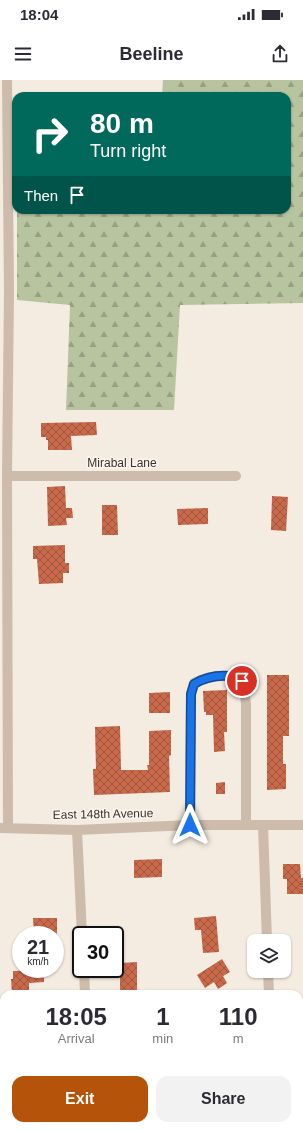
<!DOCTYPE html>
<style>
:root{--surface:#fff;--page:#f2f2f3;--text:#2b2b33;--muted:#7c7c81;--accent:#b45309}
body{margin:0;font-family:Helvetica,sans-serif;background:var(--page);color:var(--text);height:100vh;display:flex;flex-direction:column;font-size:15px;white-space:nowrap}
*{box-sizing:border-box;margin:0}
p{font-size:13px;color:var(--muted)}
.icon{flex:none;width:22px;height:22px;fill:none;stroke:currentColor;stroke-width:2;stroke-linecap:round;stroke-linejoin:round}
.map{position:relative;flex:1;overflow:hidden}
.panel{position:absolute;left:0px;top:910px;width:303px;height:140px;display:flex;flex-direction:column;background:var(--surface);border-radius:12px 12px 0 0;box-shadow:0 1px 3px #0004}
.panel>*{flex:none}
.guide{position:absolute;left:12px;top:12px;width:279px;height:122px;border-radius:12px;box-shadow:0 1px 3px #0004;background:#00695c;color:#fff;overflow:hidden}
.tools{position:absolute;left:247px;top:854px;display:grid;gap:8px}
.tools a{display:grid;place-items:center;width:44px;height:44px;border-radius:8px;background:var(--surface);box-shadow:0 1px 3px #0004;font-size:20px}
.speed{position:absolute;left:12px;top:846px;display:flex;gap:8px;font-size:20px;font-weight:700;text-align:center}
.speed>*{display:grid;place-content:center;width:52px;height:52px;border-radius:50%;background:var(--surface);box-shadow:0 1px 3px #0004;line-height:1}
.speed small{font-size:10px;font-weight:400}
.speed .limit{border:2px solid #111;border-radius:6px;background:#fff;color:#111}
.pin{position:absolute;display:grid;place-items:center;width:34px;height:34px;color:#fff;margin:-17px;border:2px solid #fff;border-radius:50%;box-shadow:0 1px 4px #0007}
.me{position:absolute;width:44px;margin:-22px;rotate:0deg;stroke-linejoin:round;filter:drop-shadow(0 0 3px #0008)}
.turn{display:flex;align-items:center;gap:14px;height:84px;padding:0 12px;font-size:18px}
.turn .icon{width:52px;height:52px;stroke-width:2.5}
.turn b{display:block;font-size:28px;line-height:34px}
.then{display:flex;align-items:center;height:38px;padding:0 12px;background:#0003;gap:8px;font-size:15px}
.eta{display:flex;justify-content:space-evenly;align-items:center;height:68px;text-align:center}
.eta b{font-size:24px;font-weight:700;line-height:28px}
.button{display:flex;gap:8px;margin-top:auto;padding:8px 12px}
.button a{flex:1;height:46px;border-radius:12px;background:var(--accent);color:#fff;font-size:16px;font-weight:700;line-height:46px;text-align:center}
.button a+a{background:var(--page);color:var(--text)}
.status{display:flex;justify-content:space-between;align-items:center;height:28px;padding:0 20px;background:var(--surface);direction:ltr}
.status svg{height:11px;fill:currentColor}
header{display:flex;justify-content:space-between;align-items:center;height:52px;padding:0 12px;background:var(--surface);font-size:18px;font-weight:700}
.map>svg:first-child{display:block}
.forest{fill:url(#forest-firs)}
.building{fill:url(#building-cross-hatch)}
.lines{fill:none;stroke-linecap:round;stroke-linejoin:round}
.minor{stroke:#cdbbac;stroke-width:10}
.route-casing{stroke:#114b97;stroke-width:10}
.route{stroke:#1a73e8;stroke-width:7}
.labels{text-anchor:middle;stroke-width:3;stroke-linejoin:round;paint-order:stroke}
.street-label{font-size:12px;fill:#3b302b;stroke:#fbf5ee}
</style>
<div class="status"><b>18:04</b><svg viewBox="0 0 49 12"><path d="M0 12V9h3v3zM5 12V6h3v6zM10 12V3h3v9zM15 12V0h3v12zM26 1h20v11H26zM47 4h2v5h-2z"/></svg></div>
<header><svg class="icon" aria-label="menu" viewBox="0 0 24 24"><path d="M4 6h16M4 12h16M4 18h16"/></svg>Beeline<svg class="icon" aria-label="share" viewBox="0 0 24 24"><path d="M12 15V3M7 8l5-5 5 5M5 13v7h14v-7"/></svg></header>
<div class="map">
<svg width="303" height="1050" viewBox="0 0 303 1050">
<defs>
<pattern id="forest-firs" width="22" height="20" patternUnits="userSpaceOnUse"><rect width="22" height="20" fill="#b8c4a0"/><path d="M5 1l3.5 6h-7zM16 11l3.5 6h-7z" fill="#97a083"/></pattern>
<pattern id="building-cross-hatch" width="8" height="8" patternUnits="userSpaceOnUse"><rect width="8" height="8" fill="#c8694b"/><path d="M0 0l8 8M0 8l8-8" fill="none" stroke="#a4573f"/></pattern>
</defs>
<rect width="100%" height="100%" fill="#f4ebe1"/>
<path class="forest" d="M 163,0 L 303,0 L 303,223 L 180,225 L 174,330 L 66,330 L 70,225 L 17,220 L 17,130 L 287,130 L 287,16 L 162,16 Z"/>
<g class="building">
<path d="M 96,342 L 97,355 L 71,356 L 72,370 L 48,370 L 48,360 L 46,360 L 46,357 L 41,357 L 41,343 Z"/>
<path d="M 65,406 L 66,428 L 72,428 L 73,438 L 66,438 L 67,445 L 48,446 L 47,407 Z"/>
<path d="M 272,416 L 288,417 L 286,451 L 271,450 Z"/>
<path d="M 102,425 L 117,425 L 118,455 L 102,455 Z"/>
<path d="M 208,428 L 208,444 L 178,445 L 177,429 Z"/>
<path d="M 65,465 L 65,483 L 69,483 L 69,493 L 63,493 L 63,503 L 39,504 L 37,479 L 33,479 L 33,466 Z"/>
<path d="M 267,595 L 289,595 L 289,656 L 283,656 L 283,684 L 286,684 L 286,709 L 267,710 Z"/>
<path d="M 227,610 L 227,652 L 224,652 L 225,671 L 214,672 L 213,635 L 206,635 L 206,632 L 204,632 L 203,611 Z"/>
<path d="M 170,612 L 170,633 L 149,633 L 149,613 Z"/>
<path d="M 120,646 L 121,690 L 148,690 L 147,685 L 149,685 L 149,651 L 171,650 L 171,675 L 169,676 L 170,712 L 94,715 L 93,689 L 96,689 L 95,647 Z"/>
<path d="M 225,702 L 225,714 L 216,714 L 216,703 Z"/>
<path d="M 162,779 L 162,797 L 134,798 L 134,780 Z"/>
<path d="M 283,784 L 300,784 L 301,798 L 303,798 L 303,814 L 287,814 L 287,799 L 283,799 Z"/>
<path d="M 216,836 L 219,872 L 203,873 L 201,850 L 195,850 L 194,838 Z"/>
<path d="M 33,838 L 57,838 L 57,855 L 34,855 Z"/>
<path d="M 222,879 L 230,892 L 223,896 L 227,903 L 218,909 L 214,902 L 205,908 L 197,895 Z"/>
<path d="M 137,882 L 137,912 L 120,912 L 120,883 Z"/>
<path d="M 44,890 L 44,902 L 29,903 L 29,914 L 12,914 L 11,899 L 13,899 L 13,891 Z"/>
</g>
<g class="lines">
<g class="minor">
<path d="M 7,0 L 9,211 L 7,396 L 8,748"/>
<path d="M 7,396 L 236,396"/>
<path d="M 190,745 L 191,614 L 194,603 C 204,598 217,595 229,596 C 233,597 238,599 241,601 L 244,606 L 246,624 L 246,745"/>
<path d="M 263,745 L 267,861"/>
<path d="M 0,748 L 77,750 L 190,745 L 303,745"/>
<path d="M 77,750 L 82,855"/>
<path d="M 84,889 L 85,914"/>
<path d="M 268,891 L 269,914"/>
<path d="M 92,1046 L 92,1050"/>
<path d="M 274,1046 L 274,1050"/>
</g>
</g>
<g class="lines">
<defs>
<path id="route" d="M 190,745 L 191,614 L 194,604 C 204,598 217,595 229,596 C 233,597 238,599 242,601"/>
</defs>
<use href="#route" class="route-casing"/>
<use href="#route" class="route"/>
</g>
<g class="labels">
<g class="street-label">
<text x="122" y="387">Mirabal Lane</text>
<text transform="translate(103 734) rotate(-1)" y="4">East 148th Avenue</text>
</g>
</g>
</svg>
<div class="tools">
<a><svg class="icon" aria-label="layers" viewBox="0 0 24 24"><path d="M12 4l9 5-9 5-9-5zM3 14l9 5 9-5"/></svg></a>
</div>
<div class="speed"><div>21<small>km/h</small></div><div class="limit">30</div></div>
<div class="pin" style="left:242px;top:601px;background:#d93025"><svg class="icon" aria-label="arrive" viewBox="0 0 24 24"><path d="M6 21V4h12l-3 4 3 4H6"/></svg></div>
<svg class="me" style="left:190px;top:745px" viewBox="-20 -20 40 40"><path d="M0-17L14 15 0 8-14 15z" fill="#1a73e8" stroke="#fff" stroke-width="4"/></svg>
<div class="guide">
<div class="turn"><svg class="icon" aria-label="right" viewBox="0 0 24 24"><path d="M7 20v-9h11M14 6l5 5-5 5"/></svg><div><b>80 m</b>Turn right</div></div>
<div class="then">Then<svg class="icon" aria-label="arrive" viewBox="0 0 24 24"><path d="M6 21V4h12l-3 4 3 4H6"/></svg></div>
</div>
<section class="panel">
<div class="eta">
<div><b>18:05</b><p>Arrival</p></div>
<div><b>1</b><p>min</p></div>
<div><b>110</b><p>m</p></div>
</div>
<div class="button"><a>Exit</a><a>Share</a></div>
</section>
</div>
